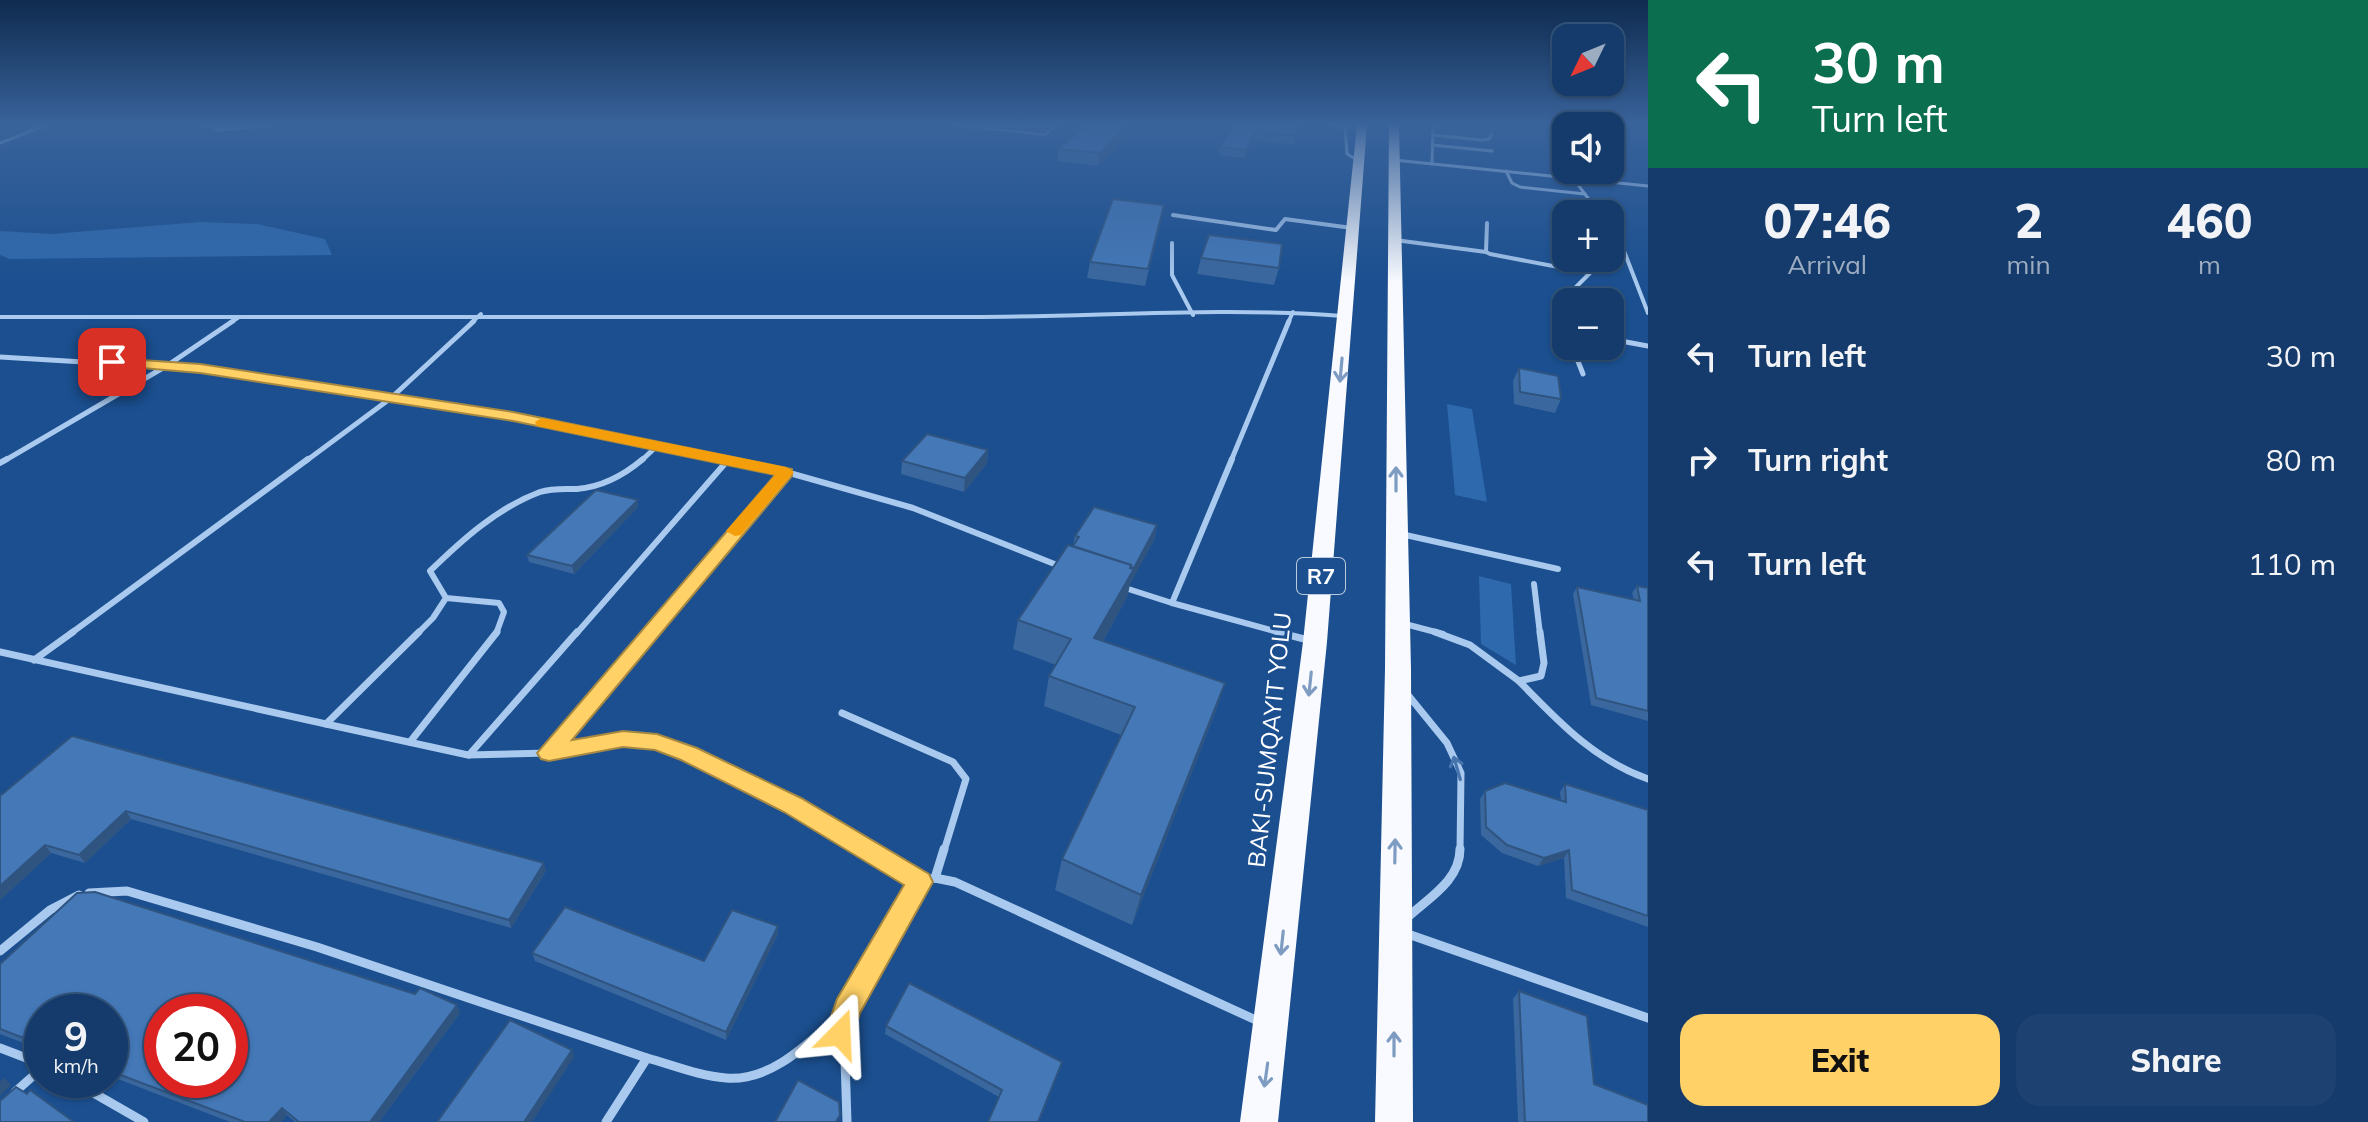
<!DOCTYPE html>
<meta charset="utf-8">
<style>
:root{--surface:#143b6b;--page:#1d4271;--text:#f1f3f6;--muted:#9dadc1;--line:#33557e;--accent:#ffd166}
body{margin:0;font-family:Mulish,sans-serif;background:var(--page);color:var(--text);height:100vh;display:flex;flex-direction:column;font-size:30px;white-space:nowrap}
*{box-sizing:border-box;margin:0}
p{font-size:26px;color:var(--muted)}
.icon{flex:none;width:44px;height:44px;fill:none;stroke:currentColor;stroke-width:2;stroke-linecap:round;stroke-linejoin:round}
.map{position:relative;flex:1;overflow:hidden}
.details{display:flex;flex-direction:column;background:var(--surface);width:720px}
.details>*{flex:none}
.banner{background:#0b6e4f;color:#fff;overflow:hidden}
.needle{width:52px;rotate:227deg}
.controls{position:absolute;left:1552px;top:24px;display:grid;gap:16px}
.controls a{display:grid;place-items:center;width:72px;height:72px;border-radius:16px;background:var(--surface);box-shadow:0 2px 6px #0004,0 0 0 2px var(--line);font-size:40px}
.speed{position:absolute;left:24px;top:994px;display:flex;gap:16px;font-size:40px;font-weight:700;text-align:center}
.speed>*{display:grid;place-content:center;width:104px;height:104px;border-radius:50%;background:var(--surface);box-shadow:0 2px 6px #0004,0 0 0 2px var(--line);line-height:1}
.speed small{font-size:20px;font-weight:400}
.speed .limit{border:12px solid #d22;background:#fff;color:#111}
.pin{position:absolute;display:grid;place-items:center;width:68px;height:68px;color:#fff;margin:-34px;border-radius:16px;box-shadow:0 4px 12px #0006}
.me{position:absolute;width:88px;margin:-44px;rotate:21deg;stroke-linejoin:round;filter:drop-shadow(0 0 6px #0008)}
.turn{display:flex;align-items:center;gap:28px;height:168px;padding:0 32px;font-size:36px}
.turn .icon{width:104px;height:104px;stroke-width:2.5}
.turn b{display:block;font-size:56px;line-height:68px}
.eta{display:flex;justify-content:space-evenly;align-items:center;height:136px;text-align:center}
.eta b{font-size:48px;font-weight:800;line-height:56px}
.primary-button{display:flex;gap:16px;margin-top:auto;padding:16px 32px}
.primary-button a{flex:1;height:92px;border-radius:24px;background:var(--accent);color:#111;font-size:32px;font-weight:800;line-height:92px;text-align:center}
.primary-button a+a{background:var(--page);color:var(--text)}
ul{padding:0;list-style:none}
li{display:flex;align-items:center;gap:24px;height:104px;padding:0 32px}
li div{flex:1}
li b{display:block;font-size:30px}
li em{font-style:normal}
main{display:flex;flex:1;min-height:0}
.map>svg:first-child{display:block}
.green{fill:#2e69ad}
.water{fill:#3c6290;stroke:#9cc4f0;stroke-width:2}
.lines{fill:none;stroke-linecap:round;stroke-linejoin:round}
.service-far5{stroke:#a9c9ee;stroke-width:3}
.service-far4{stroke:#a9c9ee;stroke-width:4}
.service-far3{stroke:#a9c9ee;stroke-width:5}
.service-far2{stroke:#a9c9ee;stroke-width:6}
.service-far1{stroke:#a9c9ee;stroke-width:7}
.service{stroke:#a9c9ee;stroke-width:9}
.trunk{fill:#f8faff;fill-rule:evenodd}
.wall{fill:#3a679d}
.shaded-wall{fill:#305480}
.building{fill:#4478b7;stroke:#305480;stroke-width:2;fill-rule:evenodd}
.oneway{stroke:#7e9cc1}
.oneway2{stroke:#4674ac}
.route{fill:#ffd166;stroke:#a68842;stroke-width:2}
.slow{fill:#f59e0b}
.labels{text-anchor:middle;stroke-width:6;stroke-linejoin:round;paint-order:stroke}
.shield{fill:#1b4f8f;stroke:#bbcadd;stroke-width:2}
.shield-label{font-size:22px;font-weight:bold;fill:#fff}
.street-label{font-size:24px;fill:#fff;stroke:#1b4f8f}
</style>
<main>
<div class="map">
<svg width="1648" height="1122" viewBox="0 0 1648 1122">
<rect width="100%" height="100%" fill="#1b4f8f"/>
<g class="green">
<path d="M 200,222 L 257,224 L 325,239 L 332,255 L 10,259 L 0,255 L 0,231 L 52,234 Z"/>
<path d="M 1447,404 L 1472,409 L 1487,502 L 1455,495 Z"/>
<path d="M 1479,576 L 1511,584 L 1516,665 L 1481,644 Z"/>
</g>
<path class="water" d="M 955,125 L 1056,125 L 1045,135 Z"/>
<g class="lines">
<g class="service-far5">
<path d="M 206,125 L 221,130 L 267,125"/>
<path d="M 1329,125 L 1345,126"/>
<path d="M 1345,125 L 1347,154 L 1359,161"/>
<path d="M 1433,135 L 1482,140 L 1489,139 L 1492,134"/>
<path d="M 0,143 L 46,125"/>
<path d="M 1432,145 L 1492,151"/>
<path d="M 1394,160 L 1648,186"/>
<path d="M 1432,164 L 1433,128"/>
<path d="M 1597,170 L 1606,181"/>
<path d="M 1506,171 L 1512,183 L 1520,187 L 1585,194"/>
<path d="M 1573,178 L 1599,213"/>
</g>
<g class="service-far4">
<path d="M 1598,211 L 1600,214"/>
<path d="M 1173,215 L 1276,230 L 1285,219 L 1352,228"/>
<path d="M 1487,223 L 1486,252 L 1490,254 L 1590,273 L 1558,305 L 1564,323"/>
<path d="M 1610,228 L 1624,251 L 1648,313"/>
<path d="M 1395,240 L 1486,252"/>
<path d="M 1172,243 L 1172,275 L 1193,315"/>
<path d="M 0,317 C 319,315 638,315 958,317 C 1085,318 1215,306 1342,316"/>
<path d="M 230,323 L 239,317"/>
<path d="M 471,323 L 481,314"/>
<path d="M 1288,323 L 1293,312"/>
</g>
<g class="service-far3">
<path d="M 1563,321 L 1566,330"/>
<path d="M 1610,339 L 1648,346"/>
<path d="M 1572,346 L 1583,374"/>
<path d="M 0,357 L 200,369 L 513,416 L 731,461"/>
<path d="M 4,461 L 168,365 L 233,321"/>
<path d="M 306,461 L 391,398 L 474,321"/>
<path d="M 641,461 L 658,445"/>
<path d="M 1231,461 L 1289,321"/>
</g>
<g class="service-far2">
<path d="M 721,459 L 786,472"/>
<path d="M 0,463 L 7,459"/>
<path d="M 1401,534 L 1558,569"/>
<path d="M 1534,584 L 1540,634"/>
<path d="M 1122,587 L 1172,603 L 1232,459"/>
<path d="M 446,598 L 499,603 L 504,612 L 496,634"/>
<path d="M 1172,603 L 1285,634"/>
<path d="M 1405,624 L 1443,634"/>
<path d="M 70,634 L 308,459"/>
<path d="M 417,634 L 433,618 L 446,598 L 430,571 C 462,540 497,508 540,492 C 552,488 564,489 577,489 C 602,487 624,475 643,459"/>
<path d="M 576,634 L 728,460"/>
<path d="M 650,634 L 786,472 L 913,508 L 1062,567"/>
</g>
<g class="service-far1">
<path d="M 1277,632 L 1308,640"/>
<path d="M 1435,632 L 1470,645 L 1519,681 L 1541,676 L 1544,663 L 1540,632"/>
<path d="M 0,652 L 326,724 L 419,632"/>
<path d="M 34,660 L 73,632"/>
<path d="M 1519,681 C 1558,721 1594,760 1648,779"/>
<path d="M 1408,695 L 1447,743 L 1461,773 L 1460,851"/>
<path d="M 842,713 L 953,762 L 966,779 L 944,851"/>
<path d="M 326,724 L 468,755 L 549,753 L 623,739 L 657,742 L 689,754 L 793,805 L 868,851"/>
<path d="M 410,742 L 497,632"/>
<path d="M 549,753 L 651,632"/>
<path d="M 469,755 L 577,632"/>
</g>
<g class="service">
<path d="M 865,849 L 920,882"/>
<path d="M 935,878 L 944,849"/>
<path d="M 89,893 L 127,891 L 317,947 L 647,1058"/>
<path d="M 1408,917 C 1430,897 1460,880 1460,849"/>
<path d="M 1405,933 L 1648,1018"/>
<path d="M 0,951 L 50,910 L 79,895"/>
<path d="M 0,1048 L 42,1064"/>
<path d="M 71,1080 L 144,1122"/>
<path d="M 15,1092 L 42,1068"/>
<path d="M 606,1122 L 647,1058 C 673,1065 699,1076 726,1078 C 774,1082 813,1038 847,1009"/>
<path d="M 847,1122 L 845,1059 L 840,1034 L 847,1009 L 920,882 L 935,878 L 955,882 L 1258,1021"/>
</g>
<g class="trunk">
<path d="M 1357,125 L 1367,125 L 1327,642 L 1278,1122 L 1240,1122 L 1303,642 Z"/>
<path d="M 1389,125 L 1399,125 L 1411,669 L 1413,1122 L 1375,1122 L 1385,669 Z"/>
</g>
</g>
<g class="wall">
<path d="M 1234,125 L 1299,125 L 1293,144 L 1253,140 L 1244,158 L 1219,155 L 1220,147 Z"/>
<path d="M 1123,139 L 1098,166 L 1057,161 L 1059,149 Z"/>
<path d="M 1161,220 L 1145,286 L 1087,278 L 1090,262 Z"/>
<path d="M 1201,258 L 1279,268 L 1274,285 L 1197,274 Z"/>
<path d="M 1519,368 L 1561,399 L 1555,413 L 1514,404 L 1513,381 Z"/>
<path d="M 988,450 L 987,463 L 964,492 L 901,474 L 902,461 Z"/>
<path d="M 638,500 L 638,507 L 574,574 L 529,562 L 527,555 Z"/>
<path d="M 1157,525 L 1154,540 L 1130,583 L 1127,597 L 1103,641 L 1225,683 L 1215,713 L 1132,925 L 1055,890 L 1062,859 L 1121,735 L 1044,706 L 1049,676 L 1056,665 L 1013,649 L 1018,620 L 1073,546 L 1075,536 Z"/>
<path d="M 1637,586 L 1648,588 L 1648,721 L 1591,705 L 1573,594 L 1577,587 L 1634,600 L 1632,593 Z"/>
<path d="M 72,736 L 546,871 L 511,928 L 131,819 L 85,863 L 51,853 L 0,900 L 0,796 Z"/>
<path d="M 1565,784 L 1648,810 L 1648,927 L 1566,898 L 1564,858 L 1538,866 L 1502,853 L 1481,835 L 1480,799 L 1485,791 L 1561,800 L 1560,792 Z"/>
<path d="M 778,934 L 726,1040 L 535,961 L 532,953 L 704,961 Z"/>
<path d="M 0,964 L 460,1013 L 379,1122 L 295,1122 L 287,1115 L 281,1122 L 230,1122 L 110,1076 L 110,1012 L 42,1012 L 42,1050 L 0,1034 Z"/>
<path d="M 1519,991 L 1594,1084 L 1648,1122 L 1518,1122 L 1513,999 Z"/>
<path d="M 886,1026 L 1062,1062 L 1039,1122 L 988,1122 L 999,1097 L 885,1034 Z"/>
</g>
<g class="shaded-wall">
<path d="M 1125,127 L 1123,139 L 1098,166 L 1100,153 Z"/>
<path d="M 1255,132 L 1253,140 L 1244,158 L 1246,150 Z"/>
<path d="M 988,450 L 987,463 L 964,492 L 965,478 Z"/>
<path d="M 638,500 L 638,507 L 574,574 L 572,566 Z"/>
<path d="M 1157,525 L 1154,540 L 1131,583 L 1134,568 Z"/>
<path d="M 1134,569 L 1127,597 L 1088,668 L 1094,638 Z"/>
<path d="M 1225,683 L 1215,713 L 1132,925 L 1141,895 Z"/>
<path d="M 126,811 L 131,819 L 85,863 L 79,855 Z"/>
<path d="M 45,845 L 51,853 L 0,900 L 0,886 Z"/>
<path d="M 1569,850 L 1564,858 L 1538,866 L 1544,858 Z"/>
<path d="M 544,863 L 546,871 L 511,928 L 509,920 Z"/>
<path d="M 778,926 L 778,934 L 726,1040 L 726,1032 Z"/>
<path d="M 457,1005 L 460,1013 L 379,1122 L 370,1122 Z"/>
<path d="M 572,1050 L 574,1057 L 532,1122 L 524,1122 Z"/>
<path d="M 4,1078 L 11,1085 L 0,1096 L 0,1081 Z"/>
<path d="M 282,1108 L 287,1115 L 281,1122 L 269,1122 Z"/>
</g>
<g class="building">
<path d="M 1085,125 L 1100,125 L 1125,127 L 1100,153 L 1059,149 Z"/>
<path d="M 1234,125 L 1299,125 L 1295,136 L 1255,132 L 1246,150 L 1220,147 Z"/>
<path d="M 1113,199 L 1164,205 L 1148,269 L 1090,262 Z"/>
<path d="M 1209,235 L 1282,244 L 1279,268 L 1201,258 Z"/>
<path d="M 1519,368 L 1558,376 L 1561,399 L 1520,392 Z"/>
<path d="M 927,434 L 988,450 L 965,478 L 902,461 Z"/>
<path d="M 596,490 L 638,500 L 572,566 L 527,555 Z"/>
<path d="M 1094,507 L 1157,525 L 1134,568 L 1130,567 L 1131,565 L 1073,546 L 1079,537 L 1075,536 Z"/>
<path d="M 1068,545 L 1131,565 L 1130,568 L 1134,569 L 1094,638 L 1225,683 L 1141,895 L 1062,859 L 1135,707 L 1049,676 L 1071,639 L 1018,620 Z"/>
<path d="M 1637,586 L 1648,588 L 1648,711 L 1596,698 L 1577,587 L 1640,601 Z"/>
<path d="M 72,736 L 544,863 L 509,920 L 126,811 L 79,855 L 45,845 L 0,886 L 0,796 Z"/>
<path d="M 1505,783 L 1566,802 L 1565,784 L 1648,810 L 1648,916 L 1572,890 L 1569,850 L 1544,858 L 1507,845 L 1486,827 L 1485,791 Z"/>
<path d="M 95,892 L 415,994 L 420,988 L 457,1005 L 370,1122 L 299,1122 L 282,1108 L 269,1122 L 245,1122 L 110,1071 L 110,1012 L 42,1012 L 42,1045 L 0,1029 L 0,964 L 77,893 ZM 162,1012 L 230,1012 L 230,1080 L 162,1080 Z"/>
<path d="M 565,907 L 704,961 L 732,910 L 778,926 L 726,1032 L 532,953 Z"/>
<path d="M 909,983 L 1062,1062 L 1038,1122 L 988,1122 L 1002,1090 L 886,1026 Z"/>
<path d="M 1519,991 L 1587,1016 L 1594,1084 L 1648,1105 L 1648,1122 L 1525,1122 Z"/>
<path d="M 510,1020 L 572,1050 L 524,1122 L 437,1122 Z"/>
<path d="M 798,1080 L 839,1102 L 840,1115 L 836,1122 L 775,1122 Z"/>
<path d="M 16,1087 L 27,1094 L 30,1090 L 74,1122 L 0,1122 L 0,1101 Z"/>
</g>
<defs><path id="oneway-shaft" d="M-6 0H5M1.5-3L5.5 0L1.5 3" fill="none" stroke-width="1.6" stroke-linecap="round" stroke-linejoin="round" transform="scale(2)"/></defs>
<g class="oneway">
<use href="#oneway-shaft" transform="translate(1341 370) rotate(95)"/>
<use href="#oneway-shaft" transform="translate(1396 479) rotate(-90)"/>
<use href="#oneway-shaft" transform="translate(1310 684) rotate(96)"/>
<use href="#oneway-shaft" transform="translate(1395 851) rotate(-89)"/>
<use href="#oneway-shaft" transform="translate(1282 943) rotate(96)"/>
<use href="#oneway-shaft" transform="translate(1394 1044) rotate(-90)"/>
<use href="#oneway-shaft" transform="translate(1266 1075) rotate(98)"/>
</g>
<use class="oneway2" href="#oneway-shaft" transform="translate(1457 768) rotate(-106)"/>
<linearGradient id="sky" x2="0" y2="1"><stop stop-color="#0f2b4f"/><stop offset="0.44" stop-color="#39639b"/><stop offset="1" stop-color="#39639b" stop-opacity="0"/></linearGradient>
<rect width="1648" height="282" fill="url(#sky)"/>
<path class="route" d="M 112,358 L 200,364 L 513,412 L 792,469 L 792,476 L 572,740 L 623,731 L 657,734 L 697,748 L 801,798 L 929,874 L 933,882 L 860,1013 L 850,1044 L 840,1049 L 829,1044 L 825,1034 L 837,999 L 904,885 L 784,812 L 681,760 L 655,750 L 623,747 L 549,761 L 541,759 L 537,753 L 775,475 L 513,421 L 200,373 L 107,365 L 105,362 Z"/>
<path class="slow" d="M 542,418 L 786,467 L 794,472 L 741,535 L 735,536 L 726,531 L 775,475 L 537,426 L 535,422 Z"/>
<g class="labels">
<rect class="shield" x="1297" y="558" width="48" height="36" rx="6"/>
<g class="shield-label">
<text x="1321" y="584">R7</text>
</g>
<g class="street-label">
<text transform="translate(1270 740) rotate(-84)" y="8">BAKI-SUMQAYIT YOLU</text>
</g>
</g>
</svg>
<div class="controls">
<a><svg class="needle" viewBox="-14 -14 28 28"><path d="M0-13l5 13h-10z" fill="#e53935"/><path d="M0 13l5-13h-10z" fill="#9dadc1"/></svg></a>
<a><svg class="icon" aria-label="sound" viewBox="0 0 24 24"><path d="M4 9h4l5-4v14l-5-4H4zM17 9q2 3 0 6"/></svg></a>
<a>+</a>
<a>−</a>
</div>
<div class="speed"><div>9<small>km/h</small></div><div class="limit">20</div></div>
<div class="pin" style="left:112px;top:362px;background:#d93025"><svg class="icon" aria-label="arrive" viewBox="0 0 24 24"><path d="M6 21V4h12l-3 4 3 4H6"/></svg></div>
<svg class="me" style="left:840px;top:1034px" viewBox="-20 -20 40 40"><path d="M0-17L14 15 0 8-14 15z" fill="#ffd166" stroke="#fff" stroke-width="4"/></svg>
</div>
<section class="details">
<div class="banner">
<div class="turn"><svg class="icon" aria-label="left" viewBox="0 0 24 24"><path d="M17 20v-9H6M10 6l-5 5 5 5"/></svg><div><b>30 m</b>Turn left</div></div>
</div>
<div class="eta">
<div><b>07:46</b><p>Arrival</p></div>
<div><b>2</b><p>min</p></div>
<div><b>460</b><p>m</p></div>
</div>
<ul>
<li><svg class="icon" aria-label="left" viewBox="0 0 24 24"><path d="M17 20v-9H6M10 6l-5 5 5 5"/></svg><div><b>Turn left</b></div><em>30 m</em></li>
<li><svg class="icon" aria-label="right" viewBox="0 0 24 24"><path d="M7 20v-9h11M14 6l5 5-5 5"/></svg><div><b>Turn right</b></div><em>80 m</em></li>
<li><svg class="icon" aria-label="left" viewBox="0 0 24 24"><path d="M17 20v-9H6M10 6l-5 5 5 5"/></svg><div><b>Turn left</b></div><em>110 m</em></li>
</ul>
<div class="primary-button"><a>Exit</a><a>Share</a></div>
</section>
</main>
